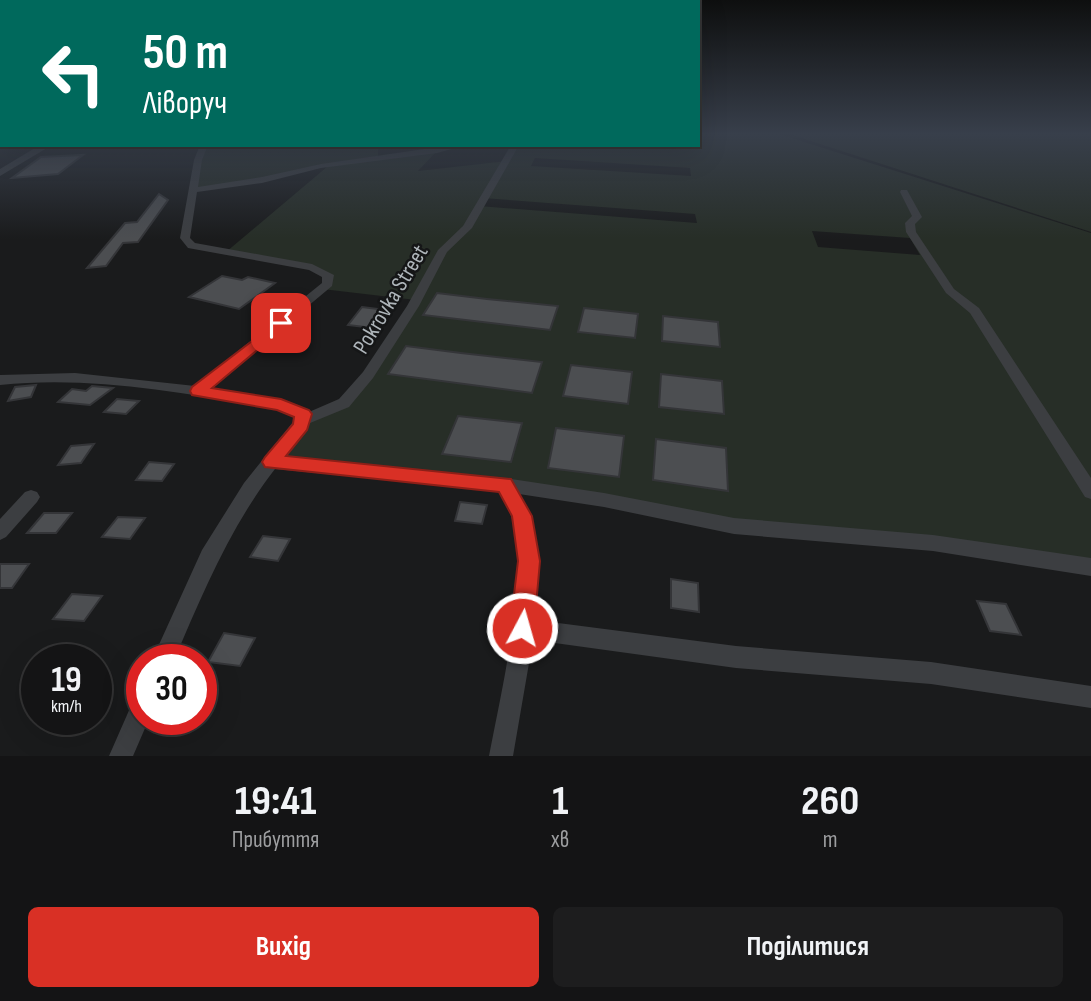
<!DOCTYPE html>
<html lang="uk">
<meta charset="utf-8">
<style>
:root{--surface:#141415;--page:#1d1d1e;--text:#f1f3f6;--muted:#9d9ea0;--line:#333334;--accent:#d93025}
body{margin:0;font-family:"Sofia Sans Condensed",sans-serif;background:var(--page);color:var(--text);height:100vh;display:flex;flex-direction:column;font-size:26px;white-space:nowrap}
*{box-sizing:border-box;margin:0}
p{font-size:23px;color:var(--muted)}
.icon{flex:none;width:38px;height:38px;fill:none;stroke:currentColor;stroke-width:2;stroke-linecap:round;stroke-linejoin:round}
.map{position:relative;height:756px;overflow:hidden}
.sheet{display:flex;flex-direction:column;background:var(--surface);flex:1}
.sheet>*{flex:none}
.banner{position:absolute;left:0px;top:0px;width:700px;height:147px;box-shadow:0 7px 28px #0002,0 0 0 2px var(--line);background:#00695c;color:#fff;overflow:hidden}
.speed{position:absolute;left:21px;top:644px;display:flex;gap:14px;font-size:35px;font-weight:700;text-align:center}
.speed>*{display:grid;place-content:center;width:91px;height:91px;border-radius:50%;background:var(--surface);box-shadow:0 7px 28px #0002,0 0 0 2px var(--line);line-height:1}
.speed small{font-size:18px;font-weight:400}
.speed .limit{border:10px solid #d22;background:#fff;color:#111}
.pin{position:absolute;display:grid;place-items:center;width:60px;height:60px;color:#fff;margin:-30px;border-radius:14px;box-shadow:0 4px 10px #0006}
.me{position:absolute;width:77px;margin:-38px;rotate:6deg;stroke-linejoin:round;filter:drop-shadow(0 0 5px #0008)}
.turn{display:flex;align-items:center;gap:24px;height:147px;padding:0 28px;font-size:32px}
.turn .icon{width:91px;height:91px;stroke-width:2.5}
.turn b{display:block;font-size:49px;line-height:60px}
.eta{display:flex;justify-content:space-evenly;align-items:center;height:119px;text-align:center}
.eta b{font-size:42px;font-weight:700;line-height:49px}
.cta{display:flex;gap:14px;margin-top:auto;padding:14px 28px}
.cta a{flex:1;height:80px;border-radius:10px;background:var(--accent);color:#fff;font-size:28px;font-weight:700;line-height:80px;text-align:center}
.cta a+a{background:var(--page);color:var(--text)}
.map>svg:first-child{display:block}
.green{fill:#272e27;fill-rule:evenodd}
.building{fill:#4c4e51;stroke:#343538;stroke-width:2}
.lines{fill:none;stroke-linecap:round;stroke-linejoin:round}
.minor{fill:#3c3e41;fill-rule:evenodd}
.tertiary{fill:#3c3e41;fill-rule:evenodd}
.route{fill:#d93025;stroke:#8d1f18;stroke-width:2}
.labels{text-anchor:middle;stroke-width:5;stroke-linejoin:round;paint-order:stroke}
.street-label{font-size:23px;fill:#aeb5ba;stroke:#151617}
</style>
<div class="map">
<svg width="1091" height="756" viewBox="0 0 1091 756">
<rect width="100%" height="100%" fill="#1a1b1c"/>
<g class="green">
<path d="M 698,133 L 776,133 L 1091,233 L 1091,567 L 734,526 L 604,500 L 271,462 L 305,419 L 344,403 L 416,300 L 322,289 L 328,275 L 312,267 L 226,252 L 328,166 L 262,180 L 193,190 L 204,145 L 378,145 L 378,159 L 437,151 L 418,171 L 507,161 L 515,145 L 698,145 ZM 535,158 L 690,168 L 691,176 L 531,166 ZM 483,198 L 695,214 L 697,223 L 479,206 ZM 812,231 L 910,238 L 920,255 L 818,247 Z"/>
<path d="M 786,133 L 1091,133 L 1091,232 Z"/>
</g>
<g class="building">
<path d="M 83,155 L 58,174 L 12,178 L 41,157 Z"/>
<path d="M 159,194 L 168,200 L 138,242 L 123,243 L 106,266 L 87,268 L 125,223 L 137,222 Z"/>
<path d="M 222,276 L 242,280 L 248,277 L 275,283 L 239,309 L 189,297 Z"/>
<path d="M 437,293 L 487,299 L 558,306 L 550,330 L 423,315 Z"/>
<path d="M 362,307 L 386,310 L 373,328 L 348,325 Z"/>
<path d="M 584,308 L 638,314 L 635,338 L 578,332 Z"/>
<path d="M 663,316 L 718,322 L 720,347 L 662,341 Z"/>
<path d="M 406,346 L 461,353 L 542,362 L 532,393 L 388,374 Z"/>
<path d="M 571,365 L 632,372 L 628,404 L 563,396 Z"/>
<path d="M 661,374 L 722,381 L 724,414 L 659,407 Z"/>
<path d="M 36,385 L 31,397 L 8,401 L 15,387 Z"/>
<path d="M 92,386 L 113,388 L 90,405 L 58,402 L 72,389 L 86,391 Z"/>
<path d="M 117,399 L 139,401 L 126,414 L 104,412 Z"/>
<path d="M 458,416 L 522,423 L 511,462 L 442,454 Z"/>
<path d="M 556,428 L 624,436 L 619,477 L 548,468 Z"/>
<path d="M 656,439 L 726,448 L 728,491 L 653,480 Z"/>
<path d="M 94,444 L 81,463 L 58,465 L 71,446 Z"/>
<path d="M 149,462 L 174,464 L 162,481 L 136,480 Z"/>
<path d="M 460,502 L 487,505 L 482,524 L 455,521 Z"/>
<path d="M 44,513 L 72,513 L 56,533 L 27,533 Z"/>
<path d="M 118,517 L 145,518 L 130,539 L 102,537 Z"/>
<path d="M 263,536 L 290,539 L 278,561 L 250,557 Z"/>
<path d="M 0,564 L 29,564 L 12,588 L 0,588 Z"/>
<path d="M 671,579 L 698,583 L 699,612 L 671,608 Z"/>
<path d="M 72,594 L 102,596 L 84,621 L 53,619 Z"/>
<path d="M 977,601 L 1006,604 L 1021,635 L 990,631 Z"/>
<path d="M 224,633 L 255,638 L 240,666 L 208,662 Z"/>
</g>
<g class="lines">
<g class="minor">
<rect x="0" y="133" width="2" height="2"/>
<path d="M 200,145 L 208,145 L 202,160 L 198,187 L 262,177 L 321,164 L 452,145 L 466,145 L 437,153 L 321,168 L 262,183 L 197,192 L 190,238 L 195,243 L 312,264 L 334,275 L 332,286 L 210,388 L 281,399 L 309,412 L 339,399 L 363,372 L 407,306 L 438,250 L 463,226 L 511,145 L 519,145 L 472,228 L 447,252 L 419,306 L 373,378 L 349,407 L 310,423 L 284,457 L 505,478 L 604,493 L 734,518 L 933,535 L 1091,558 L 1091,576 L 933,551 L 734,534 L 604,507 L 519,494 C 542,531 539,578 535,620 L 736,646 L 931,662 L 1091,686 L 1091,708 L 931,684 L 736,668 L 533,640 L 513,756 L 489,756 C 497,714 507,670 512,628 C 517,576 527,541 500,491 L 275,469 C 230,527 203,593 174,660 L 152,660 L 202,550 L 244,483 L 297,417 L 278,408 C 186,394 93,375 0,385 L 0,375 L 75,373 L 195,386 L 322,283 L 322,277 L 309,270 L 188,248 L 180,238 L 194,160 Z"/>
<path d="M 901,190 L 907,190 L 922,217 L 915,224 L 916,232 L 954,289 L 979,308 L 1091,478 L 1091,499 L 1085,497 L 970,313 L 946,293 L 906,232 L 905,223 L 912,216 L 900,192 Z"/>
<path d="M 31,490 L 37,492 L 40,497 L 37,502 L 6,537 L 0,540 L 0,519 L 25,492 Z"/>
<path d="M 142,696 L 142,719 L 149,719 L 133,756 L 109,756 L 134,699 Z"/>
</g>
<path class="tertiary" d="M 40,145 L 52,145 L 0,176 L 0,169 Z"/>
</g>
<linearGradient id="sky" x2="0" y2="1"><stop stop-color="#0e0f0f"/><stop offset="0.56" stop-color="#383f4b"/><stop offset="1" stop-color="#383f4b" stop-opacity="0"/></linearGradient>
<rect width="1091" height="239" fill="url(#sky)"/>
<path class="route" d="M 281,319 L 286,320 L 286,326 L 212,388 L 281,399 L 309,410 L 312,414 L 307,430 L 286,456 L 511,479 L 532,516 L 540,561 L 534,628 L 530,636 L 522,639 L 514,636 L 510,628 L 518,561 L 512,516 L 499,492 L 265,467 L 262,462 L 265,457 L 293,424 L 294,417 L 277,410 L 192,395 L 190,391 L 192,387 Z"/>
<g class="labels">
<g class="street-label">
<text transform="translate(390 299) rotate(-59)" y="8">Pokrovka Street</text>
</g>
</g>
</svg>
<div class="speed"><div>19<small>km/h</small></div><div class="limit">30</div></div>
<div class="pin" style="left:281px;top:323px;background:#d93025"><svg class="icon" aria-label="arrive" viewBox="0 0 24 24"><path d="M6 21V4h12l-3 4 3 4H6"/></svg></div>
<svg class="me" style="left:522px;top:628px" viewBox="-20 -20 40 40"><circle r="17" fill="#d93025" stroke="#fff" stroke-width="3"/><path d="M0-11L8 9 0 5-8 9z" fill="#fff"/></svg>
<div class="banner">
<div class="turn"><svg class="icon" aria-label="left" viewBox="0 0 24 24"><path d="M17 20v-9H6M10 6l-5 5 5 5"/></svg><div><b>50 m</b>Ліворуч</div></div>
</div>
</div>
<section class="sheet">
<div class="eta">
<div><b>19:41</b><p>Прибуття</p></div>
<div><b>1</b><p>хв</p></div>
<div><b>260</b><p>m</p></div>
</div>
<div class="cta"><a>Вихід</a><a>Поділитися</a></div>
</section>
